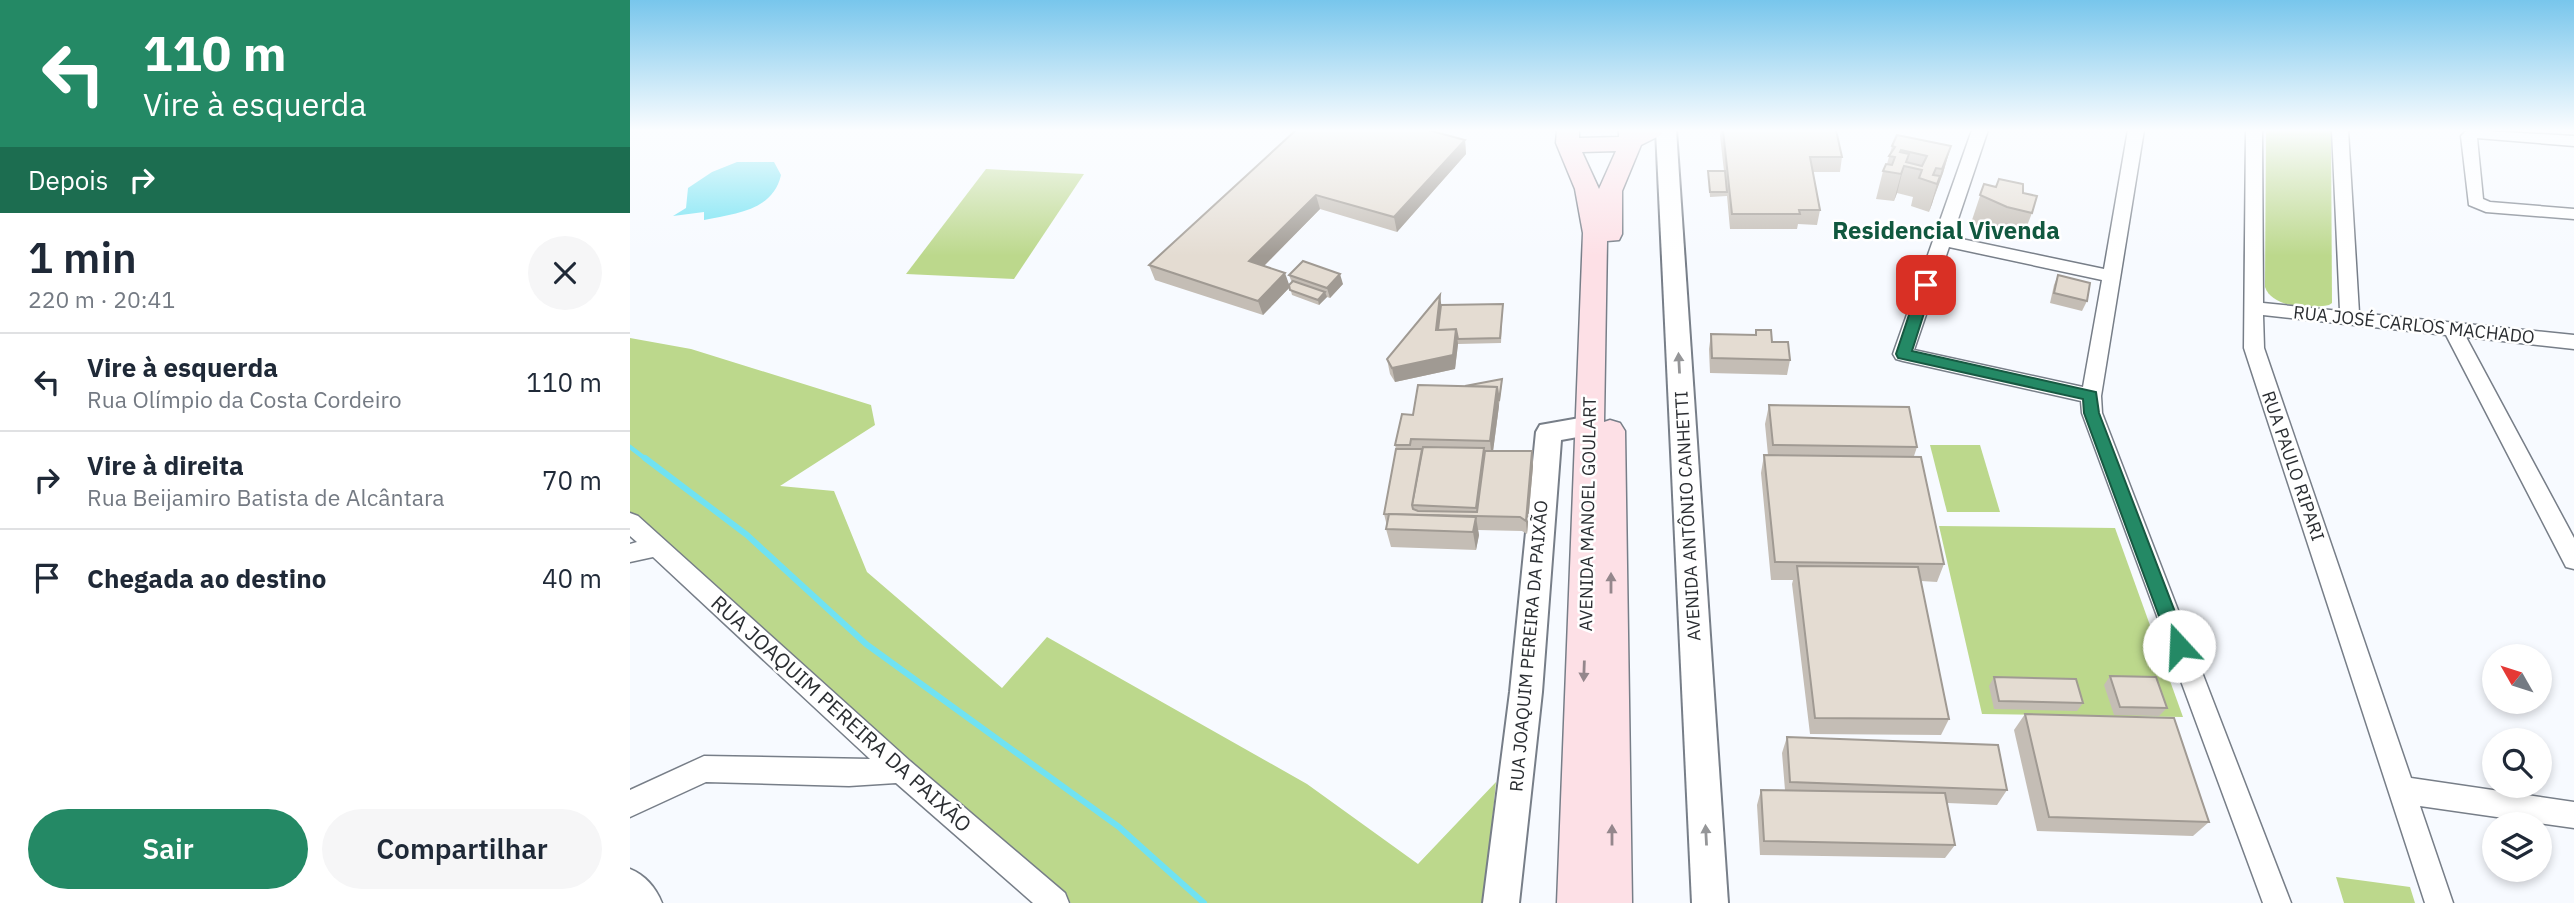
<!DOCTYPE html>
<html lang="pt">
<meta charset="utf-8">
<style>
:root{--surface:#fff;--page:#f6f6f7;--text:#1f2937;--muted:#747a83;--line:#e0e1e3;--accent:#248965}
body{margin:0;font-family:"IBM Plex Sans",sans-serif;background:var(--page);color:var(--text);height:100vh;display:flex;flex-direction:column;font-size:26px;white-space:nowrap}
*{box-sizing:border-box;margin:0}
p{font-size:23px;color:var(--muted)}
.icon{flex:none;width:38px;height:38px;fill:none;stroke:currentColor;stroke-width:2;stroke-linecap:round;stroke-linejoin:round}
.map{position:relative;flex:1;overflow:hidden}
.sheet{display:flex;flex-direction:column;background:var(--surface);width:630px}
.sheet>*{flex:none}
.banner{background:#248965;color:#fff;overflow:hidden}
.needle{width:46px;rotate:309deg}
.tools{position:absolute;left:1852px;top:644px;display:grid;gap:14px}
.tools a{display:grid;place-items:center;width:70px;height:70px;border-radius:50%;background:var(--surface);box-shadow:0 4px 10px #0003;font-size:35px}
.pin{position:absolute;display:grid;place-items:center;width:60px;height:60px;color:#fff;margin:-30px;border-radius:14px;box-shadow:0 4px 10px #0006}
.me{position:absolute;width:77px;margin:-38px;rotate:340deg;stroke-linejoin:round;filter:drop-shadow(0 0 5px #0008)}
.turn{display:flex;align-items:center;gap:24px;height:147px;padding:0 28px;font-size:32px}
.turn .icon{width:91px;height:91px;stroke-width:2.5}
.turn b{display:block;font-size:49px;line-height:60px}
.then{display:flex;align-items:center;height:66px;padding:0 28px;background:#0003;gap:14px;font-size:26px}
.round{display:grid;place-items:center;flex:none;width:74px;height:74px;border-radius:37px;background:var(--page)}
.overview{display:flex;align-items:center;justify-content:space-between;height:119px;padding:0 28px}
h1{font-size:42px;font-weight:600;line-height:52px}
.action{display:flex;gap:14px;margin-top:auto;padding:14px 28px}
.action a{flex:1;height:80px;border-radius:42px;background:var(--accent);color:#fff;font-size:28px;font-weight:600;line-height:80px;text-align:center}
.action a+a{background:var(--page);color:var(--text)}
ul{padding:0;list-style:none}
li{display:flex;align-items:center;gap:21px;height:98px;padding:0 28px;border-top:2px solid var(--line)}
li div{flex:1}
li b{display:block;font-size:26px}
li em{font-style:normal}
main{display:flex;flex:1;min-height:0}
.map>svg:first-child{display:block}
.green{fill:#bcd88c}
.water{fill:#70e2f2}
.lines{fill:none;stroke-linecap:round;stroke-linejoin:round}
.stream-far1{stroke:#70e2f2;stroke-width:4.5}
.stream{stroke:#70e2f2;stroke-width:6}
.minor-casing{stroke:#777e88;stroke-width:3}
.tertiary-casing{stroke:#777e88;stroke-width:4}
.secondary-casing{stroke:#777e88;stroke-width:3}
.minor{fill:#fff;fill-rule:evenodd}
.tertiary{fill:#fff;fill-rule:evenodd}
.secondary{fill:#fde0e6;fill-rule:evenodd}
.wall{fill:#c4bdb5}
.shaded-wall{fill:#a09a93}
.building{fill:#e4dcd2;stroke:#a09a93;stroke-width:2;fill-rule:evenodd}
.oneway{fill:#959698}
.oneway2{fill:#94878c}
.route{fill:#248965;stroke:#175942;stroke-width:2}
.labels{text-anchor:middle;stroke-width:5;stroke-linejoin:round;paint-order:stroke}
.street-label{font-size:18px;fill:#2b2e32;stroke:#fff}
.near-street-label{font-size:21px;fill:#2b2e32;stroke:#fff}
.district-label{font-size:24px;font-weight:bold;fill:#11583f;stroke:#fff}
</style>
<main>
<section class="sheet">
<div class="banner">
<div class="turn"><svg class="icon" aria-label="left" viewBox="0 0 24 24"><path d="M17 20v-9H6M10 6l-5 5 5 5"/></svg><div><b>110 m</b>Vire à esquerda</div></div>
<div class="then">Depois<svg class="icon" aria-label="right" viewBox="0 0 24 24"><path d="M7 20v-9h11M14 6l5 5-5 5"/></svg></div>
</div>
<div class="overview"><div><h1>1 min</h1><p>220 m · 20:41</p></div><a class="round"><svg class="icon" aria-label="close" viewBox="0 0 24 24"><path d="M6 6l12 12M18 6L6 18"/></svg></a></div>
<ul>
<li><svg class="icon" aria-label="left" viewBox="0 0 24 24"><path d="M17 20v-9H6M10 6l-5 5 5 5"/></svg><div><b>Vire à esquerda</b><p>Rua Olímpio da Costa Cordeiro</p></div><em>110 m</em></li>
<li><svg class="icon" aria-label="right" viewBox="0 0 24 24"><path d="M7 20v-9h11M14 6l5 5-5 5"/></svg><div><b>Vire à direita</b><p>Rua Beijamiro Batista de Alcântara</p></div><em>70 m</em></li>
<li><svg class="icon" aria-label="arrive" viewBox="0 0 24 24"><path d="M6 21V4h12l-3 4 3 4H6"/></svg><div><b>Chegada ao destino</b></div><em>40 m</em></li>
</ul>
<div class="action"><a>Sair</a><a>Compartilhar</a></div>
</section>
<div class="map">
<svg width="1944" height="903" viewBox="0 0 1944 903">
<rect width="100%" height="100%" fill="#f7faff"/>
<g class="green">
<path d="M 1636,130 L 1701,130 L 1702,303 L 1699,305 C 1681,309 1642,308 1635,287 Z"/>
<path d="M 356,169 L 454,174 L 384,279 L 276,274 Z"/>
<path d="M 0,338 L 61,349 L 241,405 L 245,425 L 150,486 L 204,491 L 237,572 L 372,688 L 417,637 L 677,784 L 788,864 L 866,782 L 854,903 L 441,903 L 266,763 L 0,515 Z"/>
<path d="M 1300,445 L 1350,445 L 1370,512 L 1317,512 Z"/>
<path d="M 1309,526 L 1485,528 L 1553,717 L 1352,714 Z"/>
<path d="M 1706,877 L 1780,887 L 1785,903 L 1714,903 Z"/>
</g>
<path class="water" d="M 107,162 L 144,162 L 151,175 C 143,211 105,213 74,220 L 74,212 L 43,216 L 56,208 L 58,188 L 82,172 Z"/>
<g class="lines">
<path class="stream-far1" d="M 0,447 L 17,460"/>
<path class="stream" d="M 15,458 L 117,535 L 236,644 L 489,827 L 574,903"/>
<defs>
<g id="minor">
<path d="M 1342,130 L 1358,130 L 1322,237 L 1474,269 L 1498,130 L 1514,130 L 1471,396 L 1472,413 L 1661,903 L 1633,903 L 1452,413 L 1451,401 L 1273,361 L 1266,359 L 1263,354 ZM 1319,247 L 1472,280 L 1453,387 L 1284,350 Z"/>
<path d="M 1616,130 L 1632,130 L 1633,303 L 1710,311 L 1702,130 L 1718,130 L 1729,313 L 1944,335 L 1944,349 L 1836,337 L 1944,538 L 1944,569 L 1936,567 L 1816,335 L 1633,315 L 1634,348 L 1781,778 L 1944,802 L 1944,828 L 1790,806 L 1823,903 L 1795,903 L 1614,348 Z"/>
<path d="M 1837,130 L 1944,136 L 1944,146 L 1847,138 L 1853,199 L 1860,202 L 1944,209 L 1944,219 L 1856,212 L 1839,205 L 1831,136 Z"/>
<path d="M 0,513 L 8,516 L 280,761 L 435,893 L 439,903 L 403,903 L 266,783 L 219,786 L 76,782 L 0,817 L 0,790 L 74,756 L 240,759 L 23,557 L 0,562 L 0,544 L 7,542 L 0,536 Z"/>
<path d="M 0,869 C 15,875 26,888 32,903 L 0,903 Z"/>
</g>
<g id="tertiary">
<path d="M 1026,130 L 1046,130 L 1098,903 L 1062,903 Z"/>
<path d="M 961,416 L 970,419 L 974,426 L 970,433 L 931,440 L 912,692 L 889,903 L 853,903 L 880,692 L 906,432 L 910,425 Z"/>
</g>
<path id="secondary" d="M 927,130 L 949,130 L 949,138 L 989,137 L 989,130 L 1034,130 L 1031,135 L 1011,145 L 992,191 L 992,234 L 989,240 L 977,241 L 974,422 L 980,420 L 990,423 L 995,431 L 1002,903 L 927,903 L 953,233 L 945,189 L 926,143 ZM 986,151 L 969,189 L 952,152 Z"/>
</defs>
<use href="#minor" class="minor-casing"/>
<use href="#tertiary" class="tertiary-casing"/>
<use href="#secondary" class="secondary-casing"/>
<use href="#minor" class="minor"/>
<use href="#tertiary" class="tertiary"/>
<use href="#secondary" class="secondary"/>
</g>
<g class="wall">
<path d="M 661,130 L 798,130 L 835,140 L 836,154 L 767,232 L 690,209 L 634,266 L 660,287 L 662,283 L 659,275 L 713,284 L 700,298 L 697,297 L 689,305 L 662,295 L 660,287 L 633,315 L 525,280 L 519,265 L 662,134 Z"/>
<path d="M 1091,130 L 1206,130 L 1212,157 L 1210,172 L 1182,172 L 1190,210 L 1187,225 L 1168,224 L 1167,229 L 1100,229 L 1097,196 L 1080,197 L 1078,171 L 1094,171 L 1090,136 Z"/>
<path d="M 1262,146 L 1321,146 L 1313,173 L 1299,212 L 1281,206 L 1283,197 L 1267,193 L 1264,201 L 1246,199 L 1253,171 L 1257,164 Z"/>
<path d="M 1354,184 L 1393,193 L 1402,213 L 1391,241 L 1367,235 L 1341,223 Z"/>
<path d="M 1428,275 L 1457,301 L 1452,311 L 1420,303 L 1424,285 Z"/>
<path d="M 873,304 L 871,343 L 828,344 L 825,369 L 765,382 L 760,374 L 757,359 L 811,305 Z"/>
<path d="M 1126,330 L 1142,342 L 1160,360 L 1157,375 L 1080,373 L 1079,349 L 1081,334 L 1125,335 Z"/>
<path d="M 872,383 L 863,451 L 902,451 L 903,466 L 897,534 L 892,531 L 848,530 L 849,535 L 846,550 L 761,547 L 756,529 L 757,526 L 754,514 L 766,449 L 765,445 L 783,415 L 835,386 Z"/>
<path d="M 1139,405 L 1287,447 L 1284,456 L 1314,564 L 1307,582 L 1291,581 L 1319,719 L 1311,735 L 1180,734 L 1162,584 L 1163,580 L 1141,580 L 1131,473 L 1134,455 L 1138,455 L 1135,424 Z"/>
<path d="M 1480,676 L 1537,708 L 1529,716 L 1484,715 L 1474,685 Z"/>
<path d="M 1364,677 L 1453,703 L 1447,711 L 1364,709 L 1359,686 Z"/>
<path d="M 1395,714 L 1579,822 L 1563,836 L 1407,831 L 1384,730 Z"/>
<path d="M 1157,737 L 1377,790 L 1367,805 L 1317,803 L 1325,845 L 1315,858 L 1130,855 L 1127,805 L 1131,790 L 1155,790 L 1152,753 Z"/>
</g>
<g class="shaded-wall">
<path d="M 835,140 L 836,154 L 767,232 L 764,217 Z"/>
<path d="M 1321,146 L 1313,173 L 1304,197 L 1312,169 Z"/>
<path d="M 1274,166 L 1267,193 L 1264,201 L 1271,174 Z"/>
<path d="M 1310,176 L 1302,204 L 1299,212 L 1307,184 Z"/>
<path d="M 686,195 L 690,209 L 624,276 L 619,261 Z"/>
<path d="M 655,273 L 660,287 L 633,315 L 628,301 Z"/>
<path d="M 710,274 L 713,284 L 700,298 L 697,288 Z"/>
<path d="M 695,292 L 697,297 L 689,305 L 688,300 Z"/>
<path d="M 810,295 L 812,310 L 809,339 L 806,330 Z"/>
<path d="M 826,329 L 828,344 L 825,369 L 765,382 L 762,368 Z"/>
<path d="M 867,387 L 869,406 L 862,459 L 860,441 Z"/>
<path d="M 902,451 L 903,466 L 897,534 L 896,521 Z"/>
<path d="M 846,517 L 849,535 L 846,550 L 843,532 Z"/>
</g>
<g class="building">
<path d="M 666,130 L 798,130 L 835,140 L 764,217 L 686,195 L 619,261 L 655,273 L 628,301 L 519,265 Z"/>
<path d="M 1093,130 L 1206,130 L 1212,157 L 1180,157 L 1190,210 L 1169,210 L 1170,214 L 1102,214 Z"/>
<path d="M 1267,135 L 1321,146 L 1312,169 L 1306,168 L 1303,175 L 1310,176 L 1307,184 L 1289,178 L 1292,170 L 1274,166 L 1271,174 L 1253,171 L 1256,164 L 1262,165 L 1265,157 L 1259,156 L 1265,147 L 1262,146 ZM 1271,150 L 1297,156 L 1292,166 L 1276,162 L 1279,154 L 1270,152 Z"/>
<path d="M 1078,171 L 1095,171 L 1097,192 L 1080,192 Z"/>
<path d="M 1369,179 L 1393,184 L 1393,193 L 1407,196 L 1402,213 L 1377,207 L 1350,195 L 1354,184 L 1366,187 Z"/>
<path d="M 673,261 L 710,274 L 697,288 L 659,275 Z"/>
<path d="M 1428,275 L 1460,283 L 1457,301 L 1424,293 Z"/>
<path d="M 663,281 L 695,292 L 688,300 L 660,290 L 659,285 Z"/>
<path d="M 810,295 L 806,330 L 826,329 L 823,355 L 762,368 L 757,359 Z"/>
<path d="M 873,304 L 870,338 L 828,339 L 826,329 L 808,330 L 811,305 Z"/>
<path d="M 1126,330 L 1141,330 L 1142,342 L 1158,342 L 1160,360 L 1082,358 L 1081,334 L 1126,335 Z"/>
<path d="M 872,379 L 869,401 L 867,387 L 835,386 Z"/>
<path d="M 788,385 L 867,387 L 860,441 L 781,439 L 780,445 L 765,445 L 772,414 L 783,415 Z"/>
<path d="M 1139,405 L 1279,407 L 1287,447 L 1143,445 Z"/>
<path d="M 793,447 L 854,448 L 846,508 L 782,505 Z"/>
<path d="M 766,449 L 792,449 L 782,505 L 783,509 L 788,511 L 847,512 L 855,451 L 902,451 L 896,521 L 890,517 L 754,514 Z"/>
<path d="M 1134,455 L 1291,457 L 1314,564 L 1145,562 Z"/>
<path d="M 759,514 L 846,517 L 843,532 L 756,529 Z"/>
<path d="M 1167,566 L 1288,567 L 1319,719 L 1185,718 Z"/>
<path d="M 1480,676 L 1526,677 L 1537,708 L 1490,707 Z"/>
<path d="M 1364,677 L 1446,679 L 1453,703 L 1369,701 Z"/>
<path d="M 1395,714 L 1544,718 L 1579,822 L 1419,817 Z"/>
<path d="M 1157,737 L 1368,745 L 1377,790 L 1160,782 Z"/>
<path d="M 1131,790 L 1315,793 L 1325,845 L 1134,841 Z"/>
</g>
<defs><path id="oneway-solid" d="M-6-.8H1V-3.2L6.5 0L1 3.2V.8H-6Z" transform="scale(1.75)"/></defs>
<g class="oneway">
<use href="#oneway-solid" transform="translate(1049 363) rotate(-93)"/>
<use href="#oneway-solid" transform="translate(1076 835) rotate(-93)"/>
</g>
<g class="oneway2">
<use href="#oneway-solid" transform="translate(981 583) rotate(-90)"/>
<use href="#oneway-solid" transform="translate(954 671) rotate(92)"/>
<use href="#oneway-solid" transform="translate(982 835) rotate(-90)"/>
</g>
<linearGradient id="sky" x2="0" y2="1"><stop stop-color="#78c6ec"/><stop offset="0.51" stop-color="#fbfdff"/><stop offset="1" stop-color="#fbfdff" stop-opacity="0"/></linearGradient>
<rect width="1944" height="256" fill="url(#sky)"/>
<path class="route" d="M 1296,281 L 1303,285 L 1282,351 L 1466,392 L 1469,413 L 1558,646 L 1555,652 L 1549,654 L 1542,652 L 1540,646 L 1454,413 L 1453,399 L 1268,358 L 1266,354 L 1289,285 Z"/>
<g class="labels">
<g class="street-label">
<text transform="translate(1784 325) rotate(6)" y="6">RUA JOSÉ CARLOS MACHADO</text>
<text transform="translate(1663 466) rotate(71)" y="6">RUA PAULO RIPARI</text>
<text transform="translate(958 514) rotate(-89)" y="6">AVENIDA MANOEL GOULART</text>
<text transform="translate(1058 516) rotate(-93)" y="6">AVENIDA ANTÔNIO CANHETTI</text>
<text transform="translate(899 646) rotate(-85)" y="6">RUA JOAQUIM PEREIRA DA PAIXÃO</text>
</g>
<g class="near-street-label">
<text transform="translate(211 714) rotate(42)" y="7">RUA JOAQUIM PEREIRA DA PAIXÃO</text>
</g>
<g class="district-label">
<text x="1316" y="239">Residencial Vivenda</text>
</g>
</g>
</svg>
<div class="tools">
<a><svg class="needle" viewBox="-14 -14 28 28"><path d="M0-13l5 13h-10z" fill="#e53935"/><path d="M0 13l5-13h-10z" fill="#747a83"/></svg></a>
<a><svg class="icon" aria-label="search" viewBox="0 0 24 24"><circle cx="10" cy="10" r="6"/><path d="M15 15l6 6"/></svg></a>
<a><svg class="icon" aria-label="layers" viewBox="0 0 24 24"><path d="M12 4l9 5-9 5-9-5zM3 14l9 5 9-5"/></svg></a>
</div>
<div class="pin" style="left:1296px;top:285px;background:#d93025"><svg class="icon" aria-label="arrive" viewBox="0 0 24 24"><path d="M6 21V4h12l-3 4 3 4H6"/></svg></div>
<svg class="me" style="left:1549px;top:646px" viewBox="-20 -20 40 40"><circle r="19" fill="#fff"/><path d="M0-13L10 11 0 6-10 11z" fill="#248965"/></svg>
</div>
</main>
